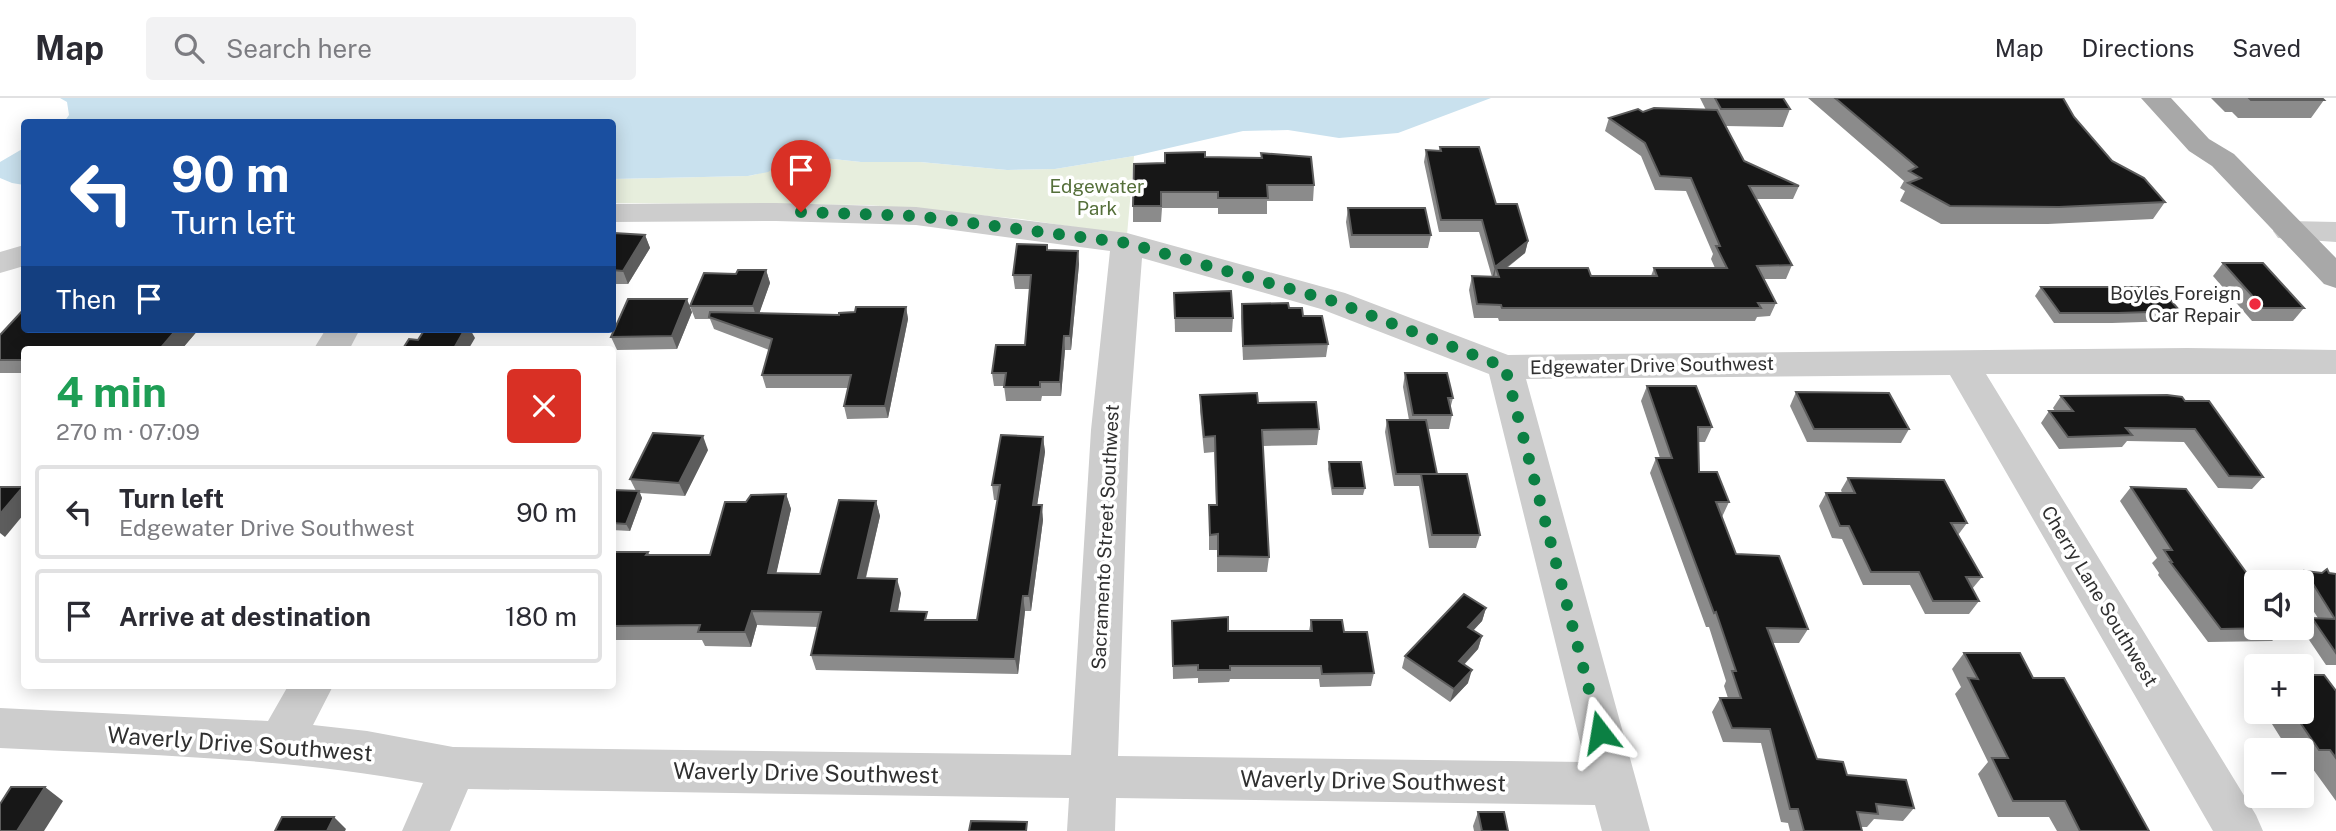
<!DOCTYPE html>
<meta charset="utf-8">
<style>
:root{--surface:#fff;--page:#f2f2f3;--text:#2b2b33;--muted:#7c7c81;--line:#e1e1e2}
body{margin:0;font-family:"Public Sans",sans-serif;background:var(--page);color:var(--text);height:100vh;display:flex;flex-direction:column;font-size:26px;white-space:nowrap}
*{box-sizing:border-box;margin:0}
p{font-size:23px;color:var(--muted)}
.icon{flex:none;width:38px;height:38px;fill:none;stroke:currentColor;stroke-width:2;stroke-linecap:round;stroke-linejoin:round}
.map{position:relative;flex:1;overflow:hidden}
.sheet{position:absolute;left:21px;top:248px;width:595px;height:343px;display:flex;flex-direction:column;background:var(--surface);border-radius:7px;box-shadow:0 4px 18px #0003}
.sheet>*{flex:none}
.banner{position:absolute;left:21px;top:21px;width:595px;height:214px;border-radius:7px;box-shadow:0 4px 18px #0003;background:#1a4fa0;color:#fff;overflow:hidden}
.controls{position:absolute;left:2244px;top:472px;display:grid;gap:14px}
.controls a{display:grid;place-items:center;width:70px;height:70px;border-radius:7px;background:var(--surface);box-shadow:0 4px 18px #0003;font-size:35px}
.pin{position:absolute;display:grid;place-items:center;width:60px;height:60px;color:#fff;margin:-72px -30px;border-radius:50% 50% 50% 0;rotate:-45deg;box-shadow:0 0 7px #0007}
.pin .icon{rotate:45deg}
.me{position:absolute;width:77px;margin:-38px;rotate:346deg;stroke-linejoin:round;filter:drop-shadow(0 0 5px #0008)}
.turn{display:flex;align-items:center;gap:24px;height:147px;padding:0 35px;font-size:32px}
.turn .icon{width:91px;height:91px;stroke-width:2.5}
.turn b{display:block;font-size:49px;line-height:60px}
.then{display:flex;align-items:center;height:66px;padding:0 35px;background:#0003;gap:14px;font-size:26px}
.round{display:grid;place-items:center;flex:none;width:74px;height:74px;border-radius:7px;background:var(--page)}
.headline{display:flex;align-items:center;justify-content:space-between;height:119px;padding:0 35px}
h1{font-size:42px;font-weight:700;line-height:52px;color:#1e9e55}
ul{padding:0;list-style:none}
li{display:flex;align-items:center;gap:21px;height:94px;margin:0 14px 10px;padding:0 21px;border:4px solid var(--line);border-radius:7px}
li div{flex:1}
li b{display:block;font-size:26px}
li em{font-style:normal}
header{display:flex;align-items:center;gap:42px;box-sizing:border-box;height:98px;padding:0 35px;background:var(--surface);border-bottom:2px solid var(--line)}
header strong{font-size:33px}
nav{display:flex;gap:38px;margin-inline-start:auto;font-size:24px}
.search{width:490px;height:63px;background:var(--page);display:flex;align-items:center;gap:18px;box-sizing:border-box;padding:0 24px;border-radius:7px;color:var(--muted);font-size:26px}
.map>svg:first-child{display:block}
.green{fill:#e7eedd}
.water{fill:#c9e1ee}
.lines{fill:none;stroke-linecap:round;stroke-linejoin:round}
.minor{fill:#cdcdcd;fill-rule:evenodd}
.major{fill:#a8a8a8;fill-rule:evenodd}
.wall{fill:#8b8b8b}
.shaded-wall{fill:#5d5d5d}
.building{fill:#171717;stroke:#5d5d5d;stroke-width:2}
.route{stroke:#0b8043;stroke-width:12;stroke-dasharray:0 21.6}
.poi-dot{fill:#ef2a3f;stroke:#fff;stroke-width:2.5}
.labels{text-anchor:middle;stroke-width:7;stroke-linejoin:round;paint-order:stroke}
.park-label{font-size:19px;fill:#556f3a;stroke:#fff}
.poi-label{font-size:19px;fill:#303030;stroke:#fff;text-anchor:end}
.street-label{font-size:19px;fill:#303030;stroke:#fff}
.near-street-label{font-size:23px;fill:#303030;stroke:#fff}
</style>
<header>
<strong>Map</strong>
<div class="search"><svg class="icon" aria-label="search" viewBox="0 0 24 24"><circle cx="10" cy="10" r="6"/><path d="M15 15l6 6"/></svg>Search here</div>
<nav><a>Map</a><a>Directions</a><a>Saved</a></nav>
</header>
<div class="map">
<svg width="2336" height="733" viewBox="0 0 2336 733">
<rect width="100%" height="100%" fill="#fff"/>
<path class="green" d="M 805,58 L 861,64 L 920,64 L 1007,72 L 1055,71 L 1134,58 L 1127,137 L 1021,121 L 869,107 L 613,105 L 612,81 L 748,78 C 769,75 783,61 805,58 Z"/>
<g class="water">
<path d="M 60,0 L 1491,0 L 1398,35 L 1339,40 L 1288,32 L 1243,33 L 1134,58 L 1055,71 L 1007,72 L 920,64 L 861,64 L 805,58 L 789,61 L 768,74 L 748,78 L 613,81 L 612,24 L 64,24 L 69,17 L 67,4 Z"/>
<path d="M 24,50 L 24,87 L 12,85 L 0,80 L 0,64 Z"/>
</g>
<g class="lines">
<g class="minor">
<path d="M 776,105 L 916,109 L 1127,135 L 1345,195 L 1508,257 L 2187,250 L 2336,252 L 2336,276 L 1986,276 L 2256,717 L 2263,733 L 2213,733 L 1950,277 L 1526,281 L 1650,733 L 1602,733 L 1595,707 L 1116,700 L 1115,733 L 1067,733 L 1069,700 L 468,691 L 450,733 L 402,733 L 423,685 C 283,659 141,657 0,650 L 0,610 L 268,623 L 288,588 L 333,588 L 313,627 L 367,633 L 453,649 L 1071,657 L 1091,332 L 1110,153 L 916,127 L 776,123 L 612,124 L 612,106 ZM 1142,160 L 1321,211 L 1489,276 L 1585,664 L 1118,658 L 1129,332 Z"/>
<path d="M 2289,123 L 2336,124 L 2336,144 L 2278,140 L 2273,133 L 2278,126 Z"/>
<path d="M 24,147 L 24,168 L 0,175 L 0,154 Z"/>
<path d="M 326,231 L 360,231 L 349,252 L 313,252 Z"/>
</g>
<path class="major" d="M 2141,0 L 2171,0 L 2209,41 L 2234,56 L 2336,160 L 2336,190 L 2324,186 L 2212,68 L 2189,53 Z"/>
</g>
<g class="wall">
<path d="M 1700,0 L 1783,0 L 1790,11 L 1783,29 L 1726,28 L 1744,63 L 1799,88 L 1793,101 L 1756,101 L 1792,167 L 1786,181 L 1764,181 L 1776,205 L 1770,218 L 1757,219 L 1755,223 L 1499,223 L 1498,220 L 1474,220 L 1469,192 L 1472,178 L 1492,179 L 1479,134 L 1439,134 L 1424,64 L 1426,52 L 1439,53 L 1440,49 L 1496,106 L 1528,143 L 1525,155 L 1507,170 L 1591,178 L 1651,178 L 1654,170 L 1715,170 L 1711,161 L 1713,156 L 1686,93 L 1655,92 L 1641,58 L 1605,33 L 1609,20 L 1643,14 L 1706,12 Z"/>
<path d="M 1808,0 L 2063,0 L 2074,19 L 2112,63 L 2165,104 L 2153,121 L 2048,126 L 1941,126 L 1900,103 L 1905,93 L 1900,90 L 1904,83 Z"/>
<path d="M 2211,0 L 2322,0 L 2324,2 L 2311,20 L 2238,20 L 2232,14 L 2225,14 Z"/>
<path d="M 1205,59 L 1314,87 L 1313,103 L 1267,103 L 1267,116 L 1218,116 L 1218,110 L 1162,110 L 1161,124 L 1133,124 L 1133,108 L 1165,65 Z"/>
<path d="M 1348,110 L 1431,137 L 1428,150 L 1350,150 L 1346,124 Z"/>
<path d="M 645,137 L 650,150 L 628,186 L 612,186 L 612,138 Z"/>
<path d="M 1048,152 L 1078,153 L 1079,166 L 1071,252 L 1065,252 L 1061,298 L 1042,298 L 1041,303 L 1006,303 L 1004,288 L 994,288 L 992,275 L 1025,247 L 1030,191 L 1015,191 L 1013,177 Z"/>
<path d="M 2223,165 L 2304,210 L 2293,223 L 2252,223 L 2213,178 Z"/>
<path d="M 766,172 L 770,185 L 759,215 L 839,217 L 906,209 L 908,221 L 888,320 L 847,321 L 844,308 L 848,290 L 766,290 L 762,277 L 769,252 L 714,231 L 710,221 L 695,221 L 690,208 L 736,176 Z"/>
<path d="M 2041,189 L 2180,213 L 2173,223 L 2112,225 L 2054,225 L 2035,198 Z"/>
<path d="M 1174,195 L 1233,220 L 1232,234 L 1175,234 Z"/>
<path d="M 1242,206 L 1289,210 L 1303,218 L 1328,246 L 1326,259 L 1243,262 L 1241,219 Z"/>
<path d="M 692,214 L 677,251 L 617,252 L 611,239 Z"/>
<path d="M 24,231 L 199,231 L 181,252 L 24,252 L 24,275 L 0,275 L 0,237 Z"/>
<path d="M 1405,275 L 1453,300 L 1450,311 L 1452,317 L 1449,331 L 1428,331 L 1437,376 L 1480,437 L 1476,450 L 1429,450 L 1419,388 L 1394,388 L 1385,334 L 1387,322 L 1409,322 L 1403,289 Z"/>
<path d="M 1647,288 L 1712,329 L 1705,344 L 1698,344 L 1699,374 L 1729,404 L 1722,419 L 1736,456 L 1808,531 L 1799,545 L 1773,545 L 1817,661 L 1914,710 L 1903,723 L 1874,721 L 1867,729 L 1861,729 L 1862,733 L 1790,733 L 1788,725 L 1781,724 L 1761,645 L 1723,644 L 1712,614 L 1720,600 L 1728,600 L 1724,588 L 1726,583 L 1709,529 L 1706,529 L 1650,375 L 1656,360 L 1660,360 L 1641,303 Z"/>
<path d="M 1796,294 L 1909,331 L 1901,345 L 1807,344 L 1790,308 Z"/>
<path d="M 1200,297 L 1258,305 L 1319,331 L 1317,347 L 1263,348 L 1269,459 L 1267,474 L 1217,474 L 1217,452 L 1209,452 L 1209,407 L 1216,407 L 1214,354 L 1204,355 L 1200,313 Z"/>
<path d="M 2061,298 L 2185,303 L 2263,379 L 2252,391 L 2218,390 L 2184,344 L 2127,343 L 2122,349 L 2059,351 L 2041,325 L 2049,313 L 2055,313 L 2053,310 Z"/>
<path d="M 1043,339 L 1045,354 L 1037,407 L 1043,422 L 1031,513 L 1025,513 L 1018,576 L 816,572 L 811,557 L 818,529 L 757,527 L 751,549 L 705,548 L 702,542 L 613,542 L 612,541 L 612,454 L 648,454 L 650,457 L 710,457 L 746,404 L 786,396 L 791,411 L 776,475 L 820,476 L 876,403 L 880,418 L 866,480 L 901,495 L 898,513 L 929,522 L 977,522 L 998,402 L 994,402 L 992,387 Z"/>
<path d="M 708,352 L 685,398 L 640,395 L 642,400 L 630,433 L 612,432 L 612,392 L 636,393 L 630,381 Z"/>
<path d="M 1329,364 L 1365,390 L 1363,397 L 1332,397 L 1328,371 Z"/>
<path d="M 1848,380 L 1967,425 L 1958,437 L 1982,479 L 1972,491 L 1979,503 L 1969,516 L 1925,516 L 1910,487 L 1863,487 L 1842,441 L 1832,440 L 1819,408 L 1826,395 L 1842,395 L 1841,392 Z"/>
<path d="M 2131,389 L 2286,530 L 2272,543 L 2208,544 L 2158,477 L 2159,475 L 2152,465 L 2157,460 L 2120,403 Z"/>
<path d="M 2305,473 L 2336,476 L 2336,567 L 2326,567 L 2301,530 L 2312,520 L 2318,520 L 2301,494 L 2301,485 L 2295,485 L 2295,483 Z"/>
<path d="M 1486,510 L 1482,523 L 1473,533 L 1482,538 L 1478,551 L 1464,567 L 1468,585 L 1450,604 L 1402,570 L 1405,558 Z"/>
<path d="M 1311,522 L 1344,534 L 1374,575 L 1371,588 L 1320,589 L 1319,581 L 1230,581 L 1229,584 L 1198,585 L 1198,580 L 1173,581 L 1172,523 L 1228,533 L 1309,533 Z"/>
<path d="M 1964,555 L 2033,580 L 2149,733 L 2057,733 L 2049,719 L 1998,719 L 1978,676 L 1988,664 L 1955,596 L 1961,589 L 1952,571 Z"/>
<path d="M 2336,593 L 2336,703 L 2310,667 L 2301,667 L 2301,653 L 2289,653 L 2272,626 L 2275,623 L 2269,614 L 2301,614 Z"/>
<path d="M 1478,714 L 1508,733 L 1474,733 L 1473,728 Z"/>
</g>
<g class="shaded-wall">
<path d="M 645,137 L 650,150 L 628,186 L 623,173 Z"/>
<path d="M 1528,143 L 1525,155 L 1498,176 L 1496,170 L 1494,180 L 1492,181 L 1495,169 Z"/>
<path d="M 1078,153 L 1079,166 L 1071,252 L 1070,238 Z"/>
<path d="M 766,172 L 770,185 L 757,222 L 753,208 Z"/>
<path d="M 687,201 L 692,214 L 677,251 L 672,238 Z"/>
<path d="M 906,209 L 908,221 L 888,320 L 885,308 Z"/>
<path d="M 177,231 L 199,231 L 181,252 L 159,252 Z"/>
<path d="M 465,231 L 470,231 L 475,240 L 468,252 L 453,252 Z"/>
<path d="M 1064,238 L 1065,252 L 1061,298 L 1060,284 Z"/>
<path d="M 703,338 L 708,352 L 685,398 L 679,385 Z"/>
<path d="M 1043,339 L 1045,354 L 1035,422 L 1033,407 Z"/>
<path d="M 23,389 L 24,391 L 24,416 L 5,439 L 0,435 L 0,416 Z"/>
<path d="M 639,393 L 642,400 L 630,433 L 626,426 Z"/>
<path d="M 786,396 L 791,411 L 773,490 L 768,475 Z"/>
<path d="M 876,403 L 880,418 L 862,495 L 858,480 Z"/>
<path d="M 1042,407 L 1043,422 L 1031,513 L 1029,498 Z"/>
<path d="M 897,481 L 901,495 L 895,528 L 891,513 Z"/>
<path d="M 1023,498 L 1025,513 L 1018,576 L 1015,561 Z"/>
<path d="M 1486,510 L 1482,523 L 1464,542 L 1468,529 Z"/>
<path d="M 752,513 L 757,527 L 751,549 L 745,534 Z"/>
<path d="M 1482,538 L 1478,551 L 1455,576 L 1459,563 Z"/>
<path d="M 1472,572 L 1468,585 L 1450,604 L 1454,591 Z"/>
<path d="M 45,689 L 63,703 L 44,733 L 17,733 Z"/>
<path d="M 334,719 L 346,731 L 345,733 L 327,733 Z"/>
</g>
<g class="building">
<path d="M 1715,0 L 1783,0 L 1790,11 L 1721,11 Z"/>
<path d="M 1835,0 L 2063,0 L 2074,19 L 2112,63 L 2144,80 L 2165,104 L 2059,109 L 1950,108 L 1908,85 L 1921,80 L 1909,73 L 1917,69 Z"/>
<path d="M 2249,0 L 2322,0 L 2324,2 L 2251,2 Z"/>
<path d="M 1654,10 L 1717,12 L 1744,63 L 1799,88 L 1749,88 L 1792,167 L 1757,168 L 1776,205 L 1758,205 L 1761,210 L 1502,210 L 1501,207 L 1477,206 L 1472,178 L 1499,179 L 1496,170 L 1588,170 L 1591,178 L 1657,178 L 1654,170 L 1727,170 L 1716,148 L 1720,148 L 1691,80 L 1660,78 L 1645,45 L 1609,20 L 1638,11 L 1643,14 Z"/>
<path d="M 1440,49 L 1479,49 L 1496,106 L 1517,106 L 1528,143 L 1495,169 L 1482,122 L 1441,122 L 1426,52 L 1441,53 Z"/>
<path d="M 1205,54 L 1205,59 L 1262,60 L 1261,55 L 1311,59 L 1314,87 L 1267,87 L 1268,100 L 1218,100 L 1218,94 L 1161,94 L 1161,108 L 1133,108 L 1134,66 L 1165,65 L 1165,55 Z"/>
<path d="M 1348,110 L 1425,110 L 1431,137 L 1352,137 Z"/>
<path d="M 614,135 L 645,137 L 623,173 L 612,172 L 612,138 Z"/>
<path d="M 1017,146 L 1047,147 L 1047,152 L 1078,153 L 1070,238 L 1064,238 L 1060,284 L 1040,284 L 1040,289 L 1004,289 L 1006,275 L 992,275 L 996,247 L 1025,247 L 1031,177 L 1013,177 Z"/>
<path d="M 2223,165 L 2263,165 L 2304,210 L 2263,210 Z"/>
<path d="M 738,172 L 766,172 L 753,208 L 690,208 L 704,175 L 736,176 Z"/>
<path d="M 2041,189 L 2159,189 L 2180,213 L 2118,215 L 2060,215 Z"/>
<path d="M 1231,193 L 1233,220 L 1175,220 L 1174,195 Z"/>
<path d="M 628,201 L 687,201 L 672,238 L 611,239 Z"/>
<path d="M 1288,205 L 1289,210 L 1302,210 L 1303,218 L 1322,218 L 1328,246 L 1243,248 L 1242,206 Z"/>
<path d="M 856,209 L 906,209 L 885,308 L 844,308 L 851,277 L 762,277 L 772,241 L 709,219 L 710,214 L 839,217 L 839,215 L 855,214 Z"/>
<path d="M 24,211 L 24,231 L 177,231 L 159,252 L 96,249 L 93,252 L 24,252 L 24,262 L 0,262 L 0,237 Z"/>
<path d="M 425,231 L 465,231 L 453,252 L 402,252 L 409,241 L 418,242 Z"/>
<path d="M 1405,275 L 1447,275 L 1453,300 L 1448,300 L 1452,317 L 1413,317 Z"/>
<path d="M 1647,288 L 1696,288 L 1712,329 L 1698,329 L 1699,374 L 1717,374 L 1729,404 L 1716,404 L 1736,456 L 1779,458 L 1808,531 L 1767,530 L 1817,661 L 1843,664 L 1847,677 L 1906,682 L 1914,710 L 1876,706 L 1878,716 L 1857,714 L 1862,733 L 1804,733 L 1798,711 L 1790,711 L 1770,631 L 1732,630 L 1720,600 L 1741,600 L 1732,573 L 1736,573 L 1716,514 L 1714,515 L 1656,360 L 1672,360 Z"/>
<path d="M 1796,294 L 1889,295 L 1909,331 L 1814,331 Z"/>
<path d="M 1257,295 L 1258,305 L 1316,304 L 1319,331 L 1262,332 L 1269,459 L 1218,458 L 1218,436 L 1210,437 L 1209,407 L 1217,407 L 1215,338 L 1204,339 L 1200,297 Z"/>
<path d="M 2167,297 L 2182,299 L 2185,303 L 2209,303 L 2263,379 L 2229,378 L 2195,331 L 2126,330 L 2132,337 L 2068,339 L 2049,313 L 2073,313 L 2061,298 Z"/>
<path d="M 1387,322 L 1426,322 L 1437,376 L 1396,376 Z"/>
<path d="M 653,335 L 703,338 L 679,385 L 630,381 Z"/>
<path d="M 1001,337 L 1043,339 L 1033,407 L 1042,407 L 1029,498 L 1023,498 L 1015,561 L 811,557 L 821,514 L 752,513 L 745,534 L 698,534 L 700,527 L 612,528 L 612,454 L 648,454 L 646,457 L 710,457 L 725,404 L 746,404 L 751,397 L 786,396 L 768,475 L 820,476 L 839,402 L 876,403 L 858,480 L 897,481 L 891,513 L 927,514 L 925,522 L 977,522 L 1000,387 L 992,387 Z"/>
<path d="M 1329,364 L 1361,364 L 1365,390 L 1333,390 Z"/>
<path d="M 1421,376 L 1467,376 L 1480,437 L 1432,437 Z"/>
<path d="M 1848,380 L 1944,382 L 1967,425 L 1951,425 L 1982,479 L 1966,479 L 1979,503 L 1933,503 L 1919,474 L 1871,474 L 1849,428 L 1840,428 L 1826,395 L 1855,395 Z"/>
<path d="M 0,389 L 23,389 L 0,416 Z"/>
<path d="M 2131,389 L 2186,391 L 2256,488 L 2256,530 L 2273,530 L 2221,531 L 2170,464 L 2172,464 L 2164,452 L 2172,452 Z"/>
<path d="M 612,392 L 639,393 L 626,426 L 612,425 Z"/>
<path d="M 2327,471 L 2329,475 L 2336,476 L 2336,555 L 2312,520 L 2335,521 L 2305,473 L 2322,475 Z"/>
<path d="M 1464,496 L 1486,510 L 1468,529 L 1482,538 L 1459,563 L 1472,572 L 1454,591 L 1405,558 Z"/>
<path d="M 1228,519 L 1228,533 L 1312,533 L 1311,522 L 1342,522 L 1344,534 L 1367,534 L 1374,575 L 1322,576 L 1321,568 L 1230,568 L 1230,572 L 1198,572 L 1198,567 L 1173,568 L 1172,523 Z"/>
<path d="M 1964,555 L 2020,555 L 2033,580 L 2064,580 L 2149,733 L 2080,733 L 2065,703 L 2013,703 L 1992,660 L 2008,660 L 1968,580 L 1978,581 Z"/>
<path d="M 2301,577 L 2324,577 L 2336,593 L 2336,660 L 2330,652 L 2319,652 L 2293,614 L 2301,614 Z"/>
<path d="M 11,689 L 45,689 L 17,733 L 0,733 L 0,706 Z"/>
<path d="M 1478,714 L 1504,714 L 1508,733 L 1482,733 Z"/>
<path d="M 282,719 L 334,719 L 327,733 L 275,733 Z"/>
<path d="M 971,723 L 1027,724 L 1026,733 L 969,733 Z"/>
</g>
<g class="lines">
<path class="route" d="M 801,114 L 916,118 L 1127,145 L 1333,203 L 1505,269 L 1600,634"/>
</g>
<circle class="poi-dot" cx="2255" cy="206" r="7"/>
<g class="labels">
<g class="park-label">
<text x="1097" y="95">Edgewater<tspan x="1097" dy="22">Park</tspan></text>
</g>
<g class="poi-label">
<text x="2241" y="202">Boyles Foreign<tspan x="2241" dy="22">Car Repair</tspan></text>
</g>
<g class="street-label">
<text transform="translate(1652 267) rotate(-1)" y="7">Edgewater Drive Southwest</text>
<text transform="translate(1105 439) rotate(-87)" y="7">Sacramento Street Southwest</text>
<text transform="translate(2100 498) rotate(59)" y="7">Cherry Lane Southwest</text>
</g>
<g class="near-street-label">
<text transform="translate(240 646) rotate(4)" y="8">Waverly Drive Southwest</text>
<text transform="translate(806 675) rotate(1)" y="8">Waverly Drive Southwest</text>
<text transform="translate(1373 683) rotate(1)" y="8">Waverly Drive Southwest</text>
</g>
</g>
</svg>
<div class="controls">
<a><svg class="icon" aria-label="sound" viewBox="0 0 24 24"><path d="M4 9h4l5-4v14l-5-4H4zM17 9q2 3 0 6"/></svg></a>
<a>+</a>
<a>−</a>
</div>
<div class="pin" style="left:801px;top:114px;background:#d93025"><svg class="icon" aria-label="arrive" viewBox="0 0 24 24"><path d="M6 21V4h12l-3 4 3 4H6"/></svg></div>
<svg class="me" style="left:1600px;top:634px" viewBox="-20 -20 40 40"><path d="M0-17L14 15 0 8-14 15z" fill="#0b8043" stroke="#fff" stroke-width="4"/></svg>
<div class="banner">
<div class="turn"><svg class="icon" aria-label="left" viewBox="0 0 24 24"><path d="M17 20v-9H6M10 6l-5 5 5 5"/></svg><div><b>90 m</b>Turn left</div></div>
<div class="then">Then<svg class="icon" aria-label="arrive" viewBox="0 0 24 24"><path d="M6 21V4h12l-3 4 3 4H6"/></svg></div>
</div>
<section class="sheet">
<div class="headline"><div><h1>4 min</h1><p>270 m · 07:09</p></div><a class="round" style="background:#d93025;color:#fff"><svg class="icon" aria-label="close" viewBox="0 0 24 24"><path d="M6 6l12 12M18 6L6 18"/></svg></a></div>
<ul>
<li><svg class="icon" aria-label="left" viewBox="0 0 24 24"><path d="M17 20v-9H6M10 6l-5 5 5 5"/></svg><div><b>Turn left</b><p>Edgewater Drive Southwest</p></div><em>90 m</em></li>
<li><svg class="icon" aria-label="arrive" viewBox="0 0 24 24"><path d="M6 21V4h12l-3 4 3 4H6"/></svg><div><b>Arrive at destination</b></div><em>180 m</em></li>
</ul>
</section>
</div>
